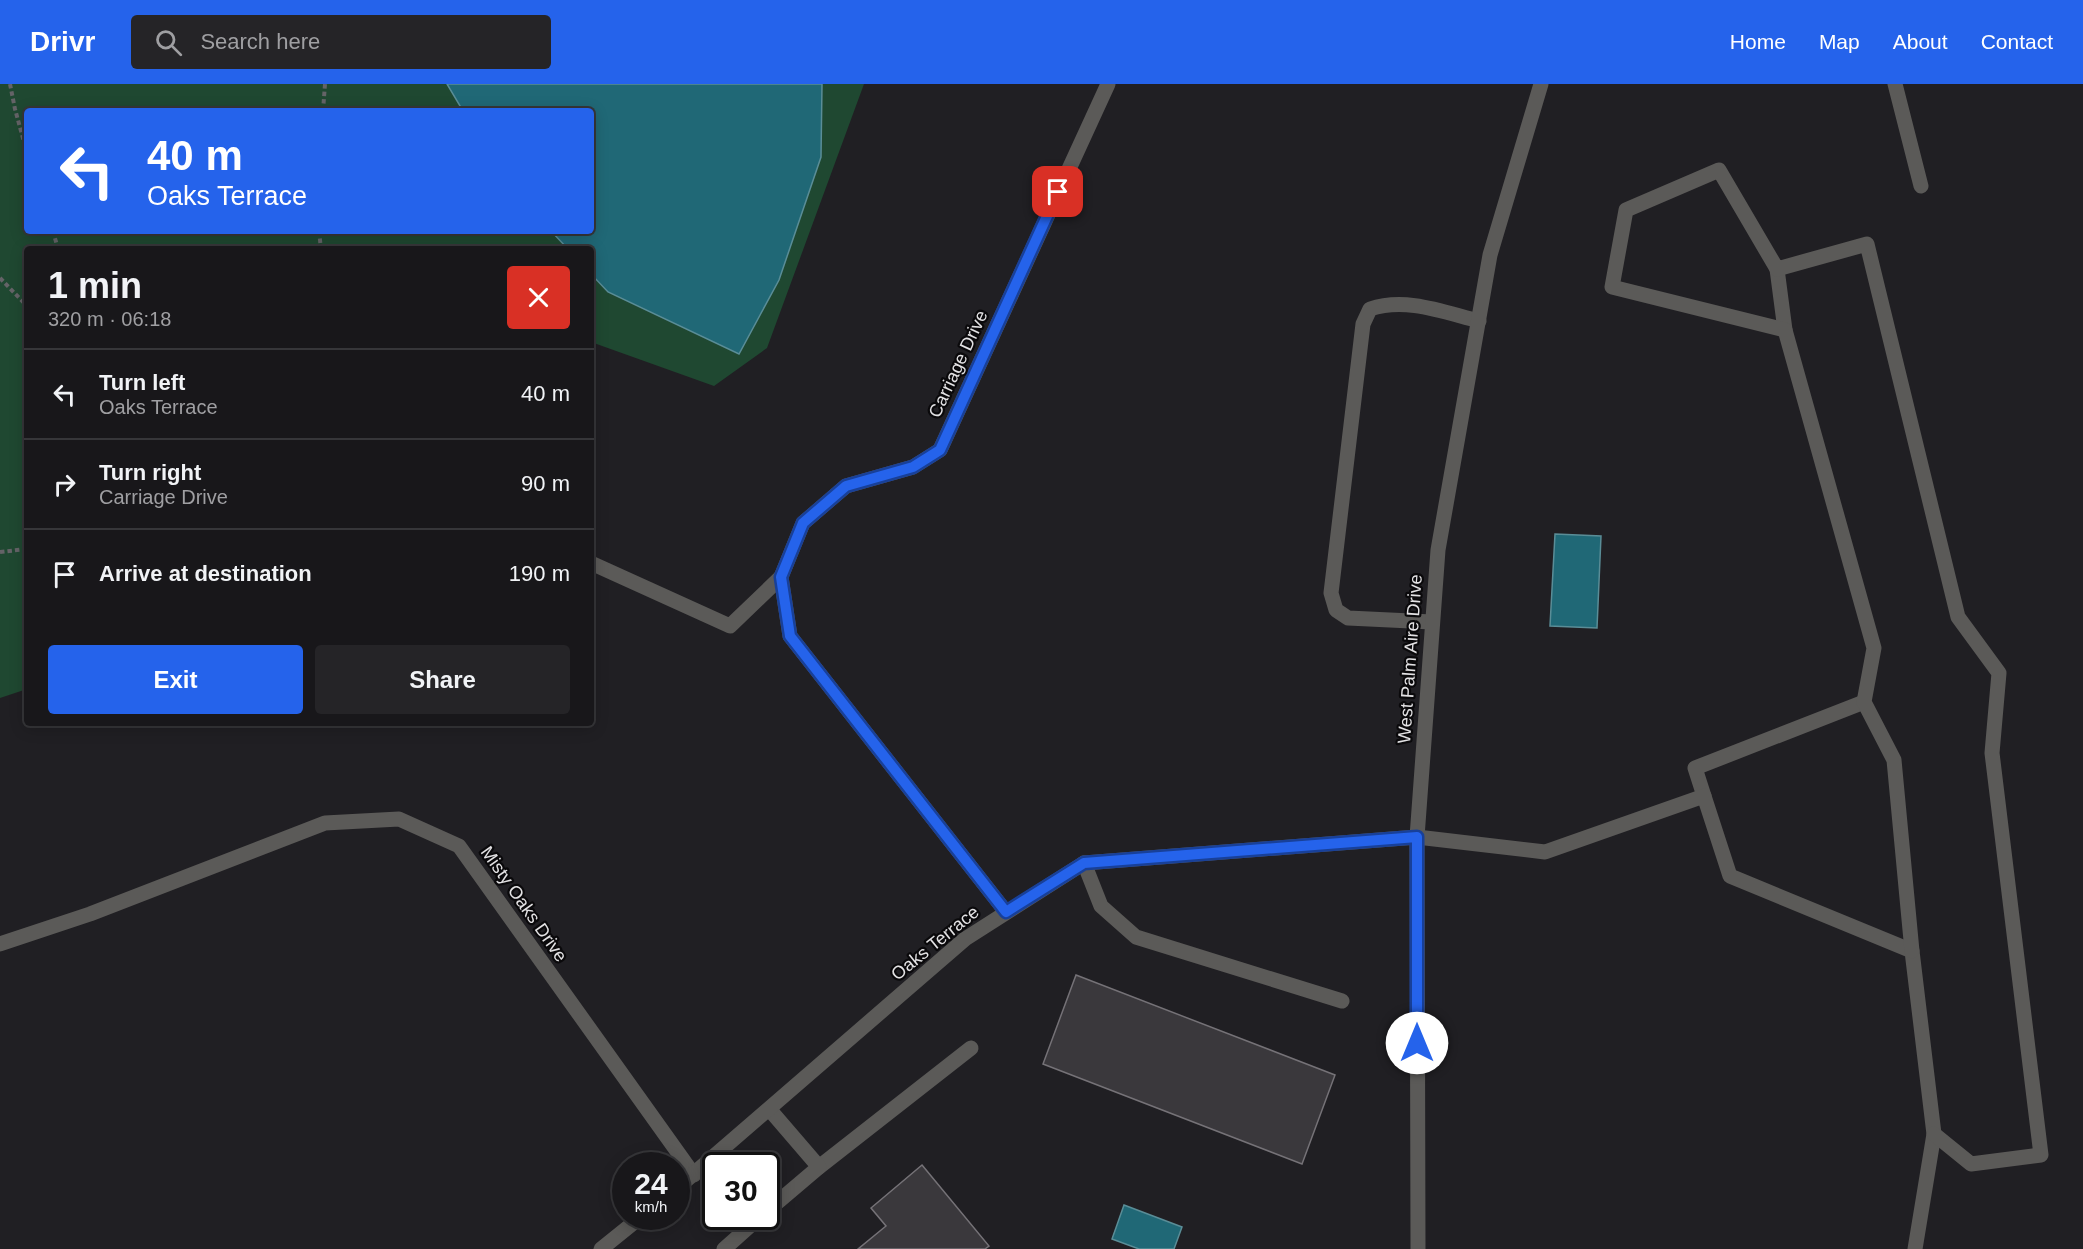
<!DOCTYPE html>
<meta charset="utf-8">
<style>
:root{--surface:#18171a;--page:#252427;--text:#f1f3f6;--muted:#9f9fa2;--line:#363639;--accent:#2563eb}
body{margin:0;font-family:Arial,sans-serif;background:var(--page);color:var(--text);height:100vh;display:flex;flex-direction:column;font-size:22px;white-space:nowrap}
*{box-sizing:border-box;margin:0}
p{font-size:20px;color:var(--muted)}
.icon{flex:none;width:33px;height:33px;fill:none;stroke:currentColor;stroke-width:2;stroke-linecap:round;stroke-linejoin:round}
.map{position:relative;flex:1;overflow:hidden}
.panel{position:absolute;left:24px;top:162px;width:570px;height:480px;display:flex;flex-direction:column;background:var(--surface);border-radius:6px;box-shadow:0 3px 15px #0003,0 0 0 2px var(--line)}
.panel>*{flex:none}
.banner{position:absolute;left:24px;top:24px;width:570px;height:126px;border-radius:6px;box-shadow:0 3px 15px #0003,0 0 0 2px var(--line);background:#2563eb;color:#fff;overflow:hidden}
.speed{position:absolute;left:612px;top:1068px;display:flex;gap:12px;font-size:30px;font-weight:700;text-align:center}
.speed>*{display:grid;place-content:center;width:78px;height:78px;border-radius:50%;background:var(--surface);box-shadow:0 3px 15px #0003,0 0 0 2px var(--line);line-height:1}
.speed small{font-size:15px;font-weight:400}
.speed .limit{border:3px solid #111;border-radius:9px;background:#fff;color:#111}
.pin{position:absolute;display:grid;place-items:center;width:51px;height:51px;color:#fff;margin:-26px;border-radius:12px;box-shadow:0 3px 9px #0006}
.me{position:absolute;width:66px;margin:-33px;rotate:0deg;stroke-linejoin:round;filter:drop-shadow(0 0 4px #0008)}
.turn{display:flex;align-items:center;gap:21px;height:126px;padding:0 24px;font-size:27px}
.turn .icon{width:78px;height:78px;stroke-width:2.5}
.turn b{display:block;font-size:42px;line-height:51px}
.round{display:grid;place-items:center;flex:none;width:63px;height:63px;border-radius:6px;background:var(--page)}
.summary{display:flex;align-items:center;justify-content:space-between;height:102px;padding:0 24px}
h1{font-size:36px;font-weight:800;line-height:45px}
.primary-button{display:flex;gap:12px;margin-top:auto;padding:12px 24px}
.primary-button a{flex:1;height:69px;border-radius:6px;background:var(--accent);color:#fff;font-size:24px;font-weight:800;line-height:69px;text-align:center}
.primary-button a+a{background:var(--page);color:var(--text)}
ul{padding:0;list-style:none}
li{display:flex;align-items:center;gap:18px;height:90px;padding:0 24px;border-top:2px solid var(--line)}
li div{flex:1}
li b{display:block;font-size:22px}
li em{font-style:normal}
header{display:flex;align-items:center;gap:36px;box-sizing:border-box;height:84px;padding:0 30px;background:var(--accent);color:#fff}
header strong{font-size:28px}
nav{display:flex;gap:33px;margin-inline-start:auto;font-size:21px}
.search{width:420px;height:54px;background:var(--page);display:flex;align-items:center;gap:15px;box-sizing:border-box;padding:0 21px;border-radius:6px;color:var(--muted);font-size:22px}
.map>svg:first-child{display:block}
.green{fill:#1f4831;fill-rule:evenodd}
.water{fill:#206876;stroke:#5a8d97;stroke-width:1.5}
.building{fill:#3a383c;stroke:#757277;stroke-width:1.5}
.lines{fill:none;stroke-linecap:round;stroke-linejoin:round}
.path{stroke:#646367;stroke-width:4;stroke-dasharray:4.5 3;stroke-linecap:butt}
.service{stroke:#5b5a58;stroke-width:15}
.minor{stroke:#5b5a58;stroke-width:15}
.route-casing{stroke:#184099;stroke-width:15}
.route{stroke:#2563eb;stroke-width:10}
.labels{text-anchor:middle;stroke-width:4.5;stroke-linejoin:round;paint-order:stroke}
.street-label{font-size:18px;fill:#e3e2e4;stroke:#0a090b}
</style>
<header>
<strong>Drivr</strong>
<div class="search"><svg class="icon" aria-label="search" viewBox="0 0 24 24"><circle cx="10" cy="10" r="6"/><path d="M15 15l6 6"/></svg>Search here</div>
<nav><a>Home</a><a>Map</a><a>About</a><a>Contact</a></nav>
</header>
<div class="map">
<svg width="2083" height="1165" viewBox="0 0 2083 1165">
<rect width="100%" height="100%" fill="#201f23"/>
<path class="green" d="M 0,0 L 864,0 L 767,264 L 714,302 L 591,258 L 591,165 L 27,165 L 27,605 L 0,614 ZM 27,27 L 591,27 L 591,147 L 27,147 Z"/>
<g class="water">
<path d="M 447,0 L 822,0 L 821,73 L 779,196 L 739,270 L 608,208 L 591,190 L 591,165 L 568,165 L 551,147 L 591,147 L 591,27 L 463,27 Z"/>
<path d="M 1555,450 L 1601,452 L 1597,544 L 1550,542 Z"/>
<path d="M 1124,1121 L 1182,1143 L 1174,1165 L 1139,1165 L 1112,1155 Z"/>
</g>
<g class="building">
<path d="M 1076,891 L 1335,991 L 1302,1080 L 1043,980 Z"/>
<path d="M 922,1081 L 989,1162 L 985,1165 L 858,1165 L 886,1142 L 871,1124 Z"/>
</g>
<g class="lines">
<g class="path">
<path d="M 10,0 L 15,25 L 27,69"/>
<path d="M 323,27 L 325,0"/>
<path d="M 53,147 L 58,165"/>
<path d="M 319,147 L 321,165"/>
<path d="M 0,194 L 27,222"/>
<path d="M 0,468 L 27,465"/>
</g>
<g class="service">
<path d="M 1895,0 L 1921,102"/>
<path d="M 1777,185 L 1785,246"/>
<path d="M 591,479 L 730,542 L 781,493"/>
<path d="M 1432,538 L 1348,534 L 1336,526 L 1331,509 L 1363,240 L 1370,225 C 1406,213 1443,228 1479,237"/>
<path d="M 1704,712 L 1695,684 L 1864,618"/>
<path d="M 1417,753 L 1545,768 L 1704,712 L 1730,792 L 1912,867 L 1934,1050 L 1915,1165"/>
<path d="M 1084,779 L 1101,822 L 1136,853 L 1342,917"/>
<path d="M 1912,867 L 1894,676 L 1864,618 L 1874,564 L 1785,246 L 1612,203 L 1626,126 L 1719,86 L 1777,185 L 1867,160 L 1958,533 L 1999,589 L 1992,669 L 2041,1071 L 1971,1080 L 1934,1050"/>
<path d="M 819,1083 L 971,964"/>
<path d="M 766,1128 L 819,1083 L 770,1026"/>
<path d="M 724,1165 L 761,1132"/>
</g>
<g class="minor">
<path d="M 1006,828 L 790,552 L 781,493 L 803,439 L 846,402 L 913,383 L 940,366 L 1108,0"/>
<path d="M 0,860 L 90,830 L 325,739 L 399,735 L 459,762 L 694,1091"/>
<path d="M 676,1105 L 965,855 L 1084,779 L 1417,753"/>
<path d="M 601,1165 L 642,1132"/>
<path d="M 1418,1165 L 1417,753 L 1438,466 L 1490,171 L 1541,0"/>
</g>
</g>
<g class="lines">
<defs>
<path id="route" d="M 1058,108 L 940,366 L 913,383 L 846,402 L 803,439 L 781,493 L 790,552 L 1006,828 L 1084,779 L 1417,753 L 1417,959"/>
</defs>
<use href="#route" class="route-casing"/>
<use href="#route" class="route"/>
</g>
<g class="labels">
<g class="street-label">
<text transform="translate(958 280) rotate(-65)" y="6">Carriage Drive</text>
<text transform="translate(1410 575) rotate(-86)" y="6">West Palm Aire Drive</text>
<text transform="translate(524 820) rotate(55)" y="6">Misty Oaks Drive</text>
<text transform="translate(935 859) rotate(-39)" y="6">Oaks Terrace</text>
</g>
</g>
</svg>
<div class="speed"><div>24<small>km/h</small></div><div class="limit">30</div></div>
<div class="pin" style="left:1058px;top:108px;background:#d93025"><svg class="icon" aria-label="arrive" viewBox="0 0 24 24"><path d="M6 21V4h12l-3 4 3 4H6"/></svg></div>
<svg class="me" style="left:1417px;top:959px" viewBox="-20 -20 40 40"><circle r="19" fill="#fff"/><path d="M0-13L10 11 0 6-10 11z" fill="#2563eb"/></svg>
<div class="banner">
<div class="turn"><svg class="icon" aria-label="left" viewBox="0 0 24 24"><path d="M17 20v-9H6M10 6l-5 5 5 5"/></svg><div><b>40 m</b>Oaks Terrace</div></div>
</div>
<section class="panel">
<div class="summary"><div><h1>1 min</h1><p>320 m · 06:18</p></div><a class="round" style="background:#d93025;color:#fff"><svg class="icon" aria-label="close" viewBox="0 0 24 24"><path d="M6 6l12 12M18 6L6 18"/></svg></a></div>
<ul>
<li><svg class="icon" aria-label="left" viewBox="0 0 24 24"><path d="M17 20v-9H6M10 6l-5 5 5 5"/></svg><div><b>Turn left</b><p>Oaks Terrace</p></div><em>40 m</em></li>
<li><svg class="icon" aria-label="right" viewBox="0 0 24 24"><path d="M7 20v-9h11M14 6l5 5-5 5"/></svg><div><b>Turn right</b><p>Carriage Drive</p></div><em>90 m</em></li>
<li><svg class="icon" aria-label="arrive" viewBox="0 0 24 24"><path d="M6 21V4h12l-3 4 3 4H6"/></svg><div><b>Arrive at destination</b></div><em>190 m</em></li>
</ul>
<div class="primary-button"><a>Exit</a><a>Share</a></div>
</section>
</div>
